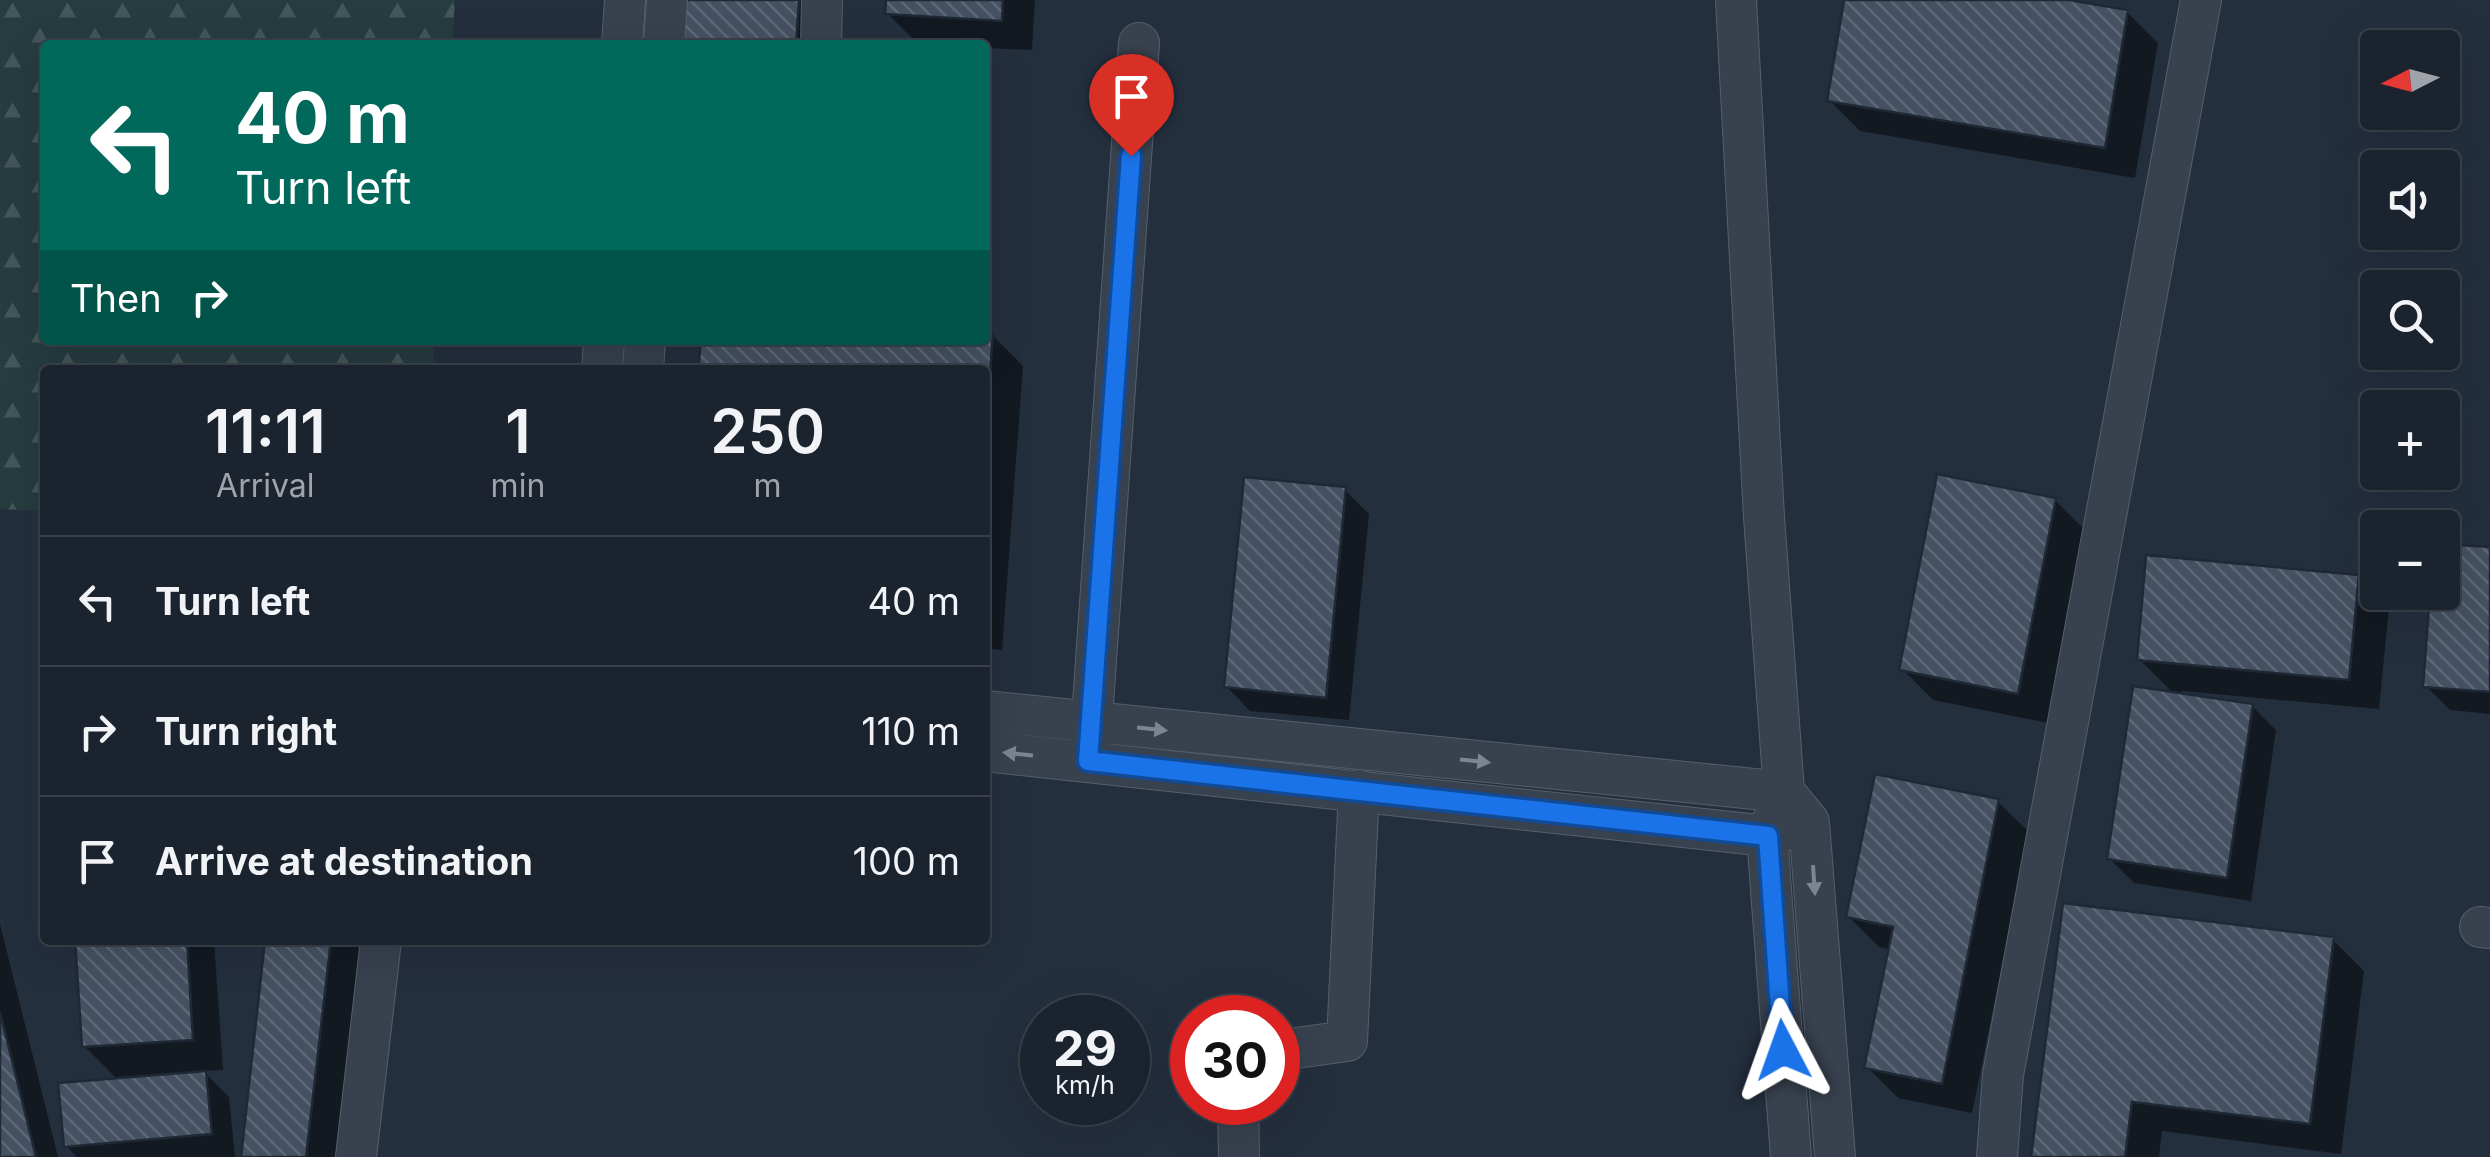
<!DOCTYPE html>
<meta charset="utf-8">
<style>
:root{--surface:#1b232e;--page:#242b36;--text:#f1f3f6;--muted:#a0a4aa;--line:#39404a}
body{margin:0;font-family:Inter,sans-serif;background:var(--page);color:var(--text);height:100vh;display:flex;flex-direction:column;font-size:38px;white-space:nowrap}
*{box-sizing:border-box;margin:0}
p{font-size:32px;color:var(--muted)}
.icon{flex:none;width:55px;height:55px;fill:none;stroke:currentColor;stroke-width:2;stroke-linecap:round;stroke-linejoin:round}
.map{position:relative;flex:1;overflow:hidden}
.sheet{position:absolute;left:40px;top:365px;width:950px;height:580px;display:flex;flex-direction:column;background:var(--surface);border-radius:10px;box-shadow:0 10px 40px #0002,0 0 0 2px var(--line)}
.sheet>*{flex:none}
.top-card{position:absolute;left:40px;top:40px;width:950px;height:305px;border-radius:10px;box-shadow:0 10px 40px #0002,0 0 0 2px var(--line);background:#00695c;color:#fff;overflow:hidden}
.needle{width:65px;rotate:264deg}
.controls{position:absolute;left:2360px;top:30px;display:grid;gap:20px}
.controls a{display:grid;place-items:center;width:100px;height:100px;border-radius:10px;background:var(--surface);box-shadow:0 10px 40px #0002,0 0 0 2px var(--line);font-size:50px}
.speed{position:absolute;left:1020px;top:995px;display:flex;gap:20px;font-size:50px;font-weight:700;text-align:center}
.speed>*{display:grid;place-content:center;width:130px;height:130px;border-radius:50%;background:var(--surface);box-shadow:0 10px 40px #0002,0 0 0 2px var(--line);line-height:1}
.speed small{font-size:25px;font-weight:400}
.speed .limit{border:15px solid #d22;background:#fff;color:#111}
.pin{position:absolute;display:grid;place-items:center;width:85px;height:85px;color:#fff;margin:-102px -42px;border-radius:50% 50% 50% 0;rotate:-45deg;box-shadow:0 0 10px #0007}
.pin .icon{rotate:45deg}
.me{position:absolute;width:110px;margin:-55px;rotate:356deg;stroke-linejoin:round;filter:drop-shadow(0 0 8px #0008)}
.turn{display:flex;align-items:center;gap:35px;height:210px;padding:0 30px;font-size:45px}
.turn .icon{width:130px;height:130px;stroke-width:2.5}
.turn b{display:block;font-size:70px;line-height:85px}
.then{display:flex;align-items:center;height:95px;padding:0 30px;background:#0003;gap:20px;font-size:38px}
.eta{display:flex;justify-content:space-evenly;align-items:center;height:170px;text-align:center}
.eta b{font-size:60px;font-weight:600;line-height:70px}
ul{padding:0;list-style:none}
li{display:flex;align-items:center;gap:30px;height:130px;padding:0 30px;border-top:2px solid var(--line)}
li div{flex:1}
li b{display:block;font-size:38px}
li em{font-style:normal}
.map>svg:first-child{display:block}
.forest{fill:url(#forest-firs)}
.shadow{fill:#0007}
.building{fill:url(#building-back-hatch);stroke:#1f2835;stroke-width:2.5}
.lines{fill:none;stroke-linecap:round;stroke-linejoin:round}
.minor-casing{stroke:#565f6c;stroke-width:42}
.minor{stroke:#38414e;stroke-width:40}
.oneway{fill:#7c8592}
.route-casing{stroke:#114b97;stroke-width:25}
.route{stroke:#1a73e8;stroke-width:18}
</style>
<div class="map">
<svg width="2490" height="1157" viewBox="0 0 2490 1157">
<defs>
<pattern id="forest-firs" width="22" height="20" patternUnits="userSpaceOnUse" patternTransform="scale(2.5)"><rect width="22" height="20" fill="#263c3f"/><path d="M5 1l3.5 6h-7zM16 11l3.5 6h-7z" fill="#435659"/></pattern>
<pattern id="building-back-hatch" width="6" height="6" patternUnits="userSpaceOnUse" patternTransform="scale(2.5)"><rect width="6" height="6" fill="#455162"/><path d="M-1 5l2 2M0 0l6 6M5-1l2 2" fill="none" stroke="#5d6877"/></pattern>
</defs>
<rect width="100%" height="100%" fill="#242f3e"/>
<path class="forest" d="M 0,0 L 455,0 L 452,45 L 45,45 L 45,340 L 434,340 L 433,370 L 45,370 L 45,511 L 0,509 Z"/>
<g class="shadow">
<path d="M 686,0 L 830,0 L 828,45 L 684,45 Z"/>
<path d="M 888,0 L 1035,0 L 1032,50 L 985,48 L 985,45 L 918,44 L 887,13 Z"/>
<path d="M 1846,0 L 2055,0 L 2127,12 L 2158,43 L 2135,178 L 1860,131 L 1829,100 Z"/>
<path d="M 985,335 L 992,335 L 1023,366 L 1002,650 L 985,648 L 985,370 L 701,370 L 703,340 L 985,340 Z"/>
<path d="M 1345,490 L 1369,514 L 1349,720 L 1250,711 L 1226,686 Z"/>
<path d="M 2055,500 L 2086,531 L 2048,723 L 1933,700 L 1902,669 Z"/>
<path d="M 2490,550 L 2490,714 L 2450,710 L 2426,686 L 2442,592 Z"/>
<path d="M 2358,578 L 2389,608 L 2379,709 L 2182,691 L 2182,696 L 2252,706 L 2276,730 L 2251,901 L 2134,883 L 2110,859 L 2174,694 L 2139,659 Z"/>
<path d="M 1998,802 L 2029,832 L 1972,1113 L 1898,1098 L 1867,1067 L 1891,950 L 1879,947 L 1848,916 Z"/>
<path d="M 0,924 L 58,1157 L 0,1157 Z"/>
<path d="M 77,940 L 214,940 L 223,1070 L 203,1071 L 229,1097 L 235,1157 L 77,1157 L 66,1146 L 119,1081 L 84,1046 Z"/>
<path d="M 268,940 L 364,940 L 340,1157 L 244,1157 Z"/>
<path d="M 2333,940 L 2364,971 L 2341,1154 L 2162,1131 L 2159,1157 L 2034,1157 Z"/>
</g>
<g class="building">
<path d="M 684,0 L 799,0 L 796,45 L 681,45 Z"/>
<path d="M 886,0 L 1003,0 L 1002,21 L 885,14 Z"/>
<path d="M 1844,0 L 2069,0 L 2128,10 L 2105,148 L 1827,101 Z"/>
<path d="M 985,332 L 993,333 L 985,444 L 985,370 L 698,370 L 701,340 L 985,340 Z"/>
<path d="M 1937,474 L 2056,498 L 2018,694 L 1899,670 Z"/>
<path d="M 1244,477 L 1346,487 L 1326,698 L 1224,687 Z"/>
<path d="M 2442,544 L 2490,547 L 2490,692 L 2423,687 L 2430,592 L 2442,592 Z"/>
<path d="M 2146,555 L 2359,575 L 2349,680 L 2137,660 Z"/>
<path d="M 2133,686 L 2253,704 L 2227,878 L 2107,859 Z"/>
<path d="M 1875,774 L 1999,799 L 1942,1084 L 1864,1068 L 1893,927 L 1846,917 Z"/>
<path d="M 2063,903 L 2334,937 L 2310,1124 L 2132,1102 L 2125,1157 L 2031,1157 Z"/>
<path d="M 75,940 L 187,940 L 193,1040 L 82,1047 Z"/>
<path d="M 265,940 L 331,940 L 306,1157 L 241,1157 Z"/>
<path d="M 0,1012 L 36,1157 L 0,1157 Z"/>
<path d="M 206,1071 L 212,1134 L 64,1147 L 58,1083 Z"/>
</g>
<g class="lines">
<defs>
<g id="minor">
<path d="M 1736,0 L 1764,517 L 1784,792 L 1767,836 L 1791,1157"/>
<path d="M 622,45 L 625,0"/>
<path d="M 664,45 L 667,0"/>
<path d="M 821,45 L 822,0"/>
<path d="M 602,370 L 604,340"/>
<path d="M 643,370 L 645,340"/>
<path d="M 985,711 L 1784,792 L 1809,822 L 1835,1157"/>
<path d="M 1090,747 L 1139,43"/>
<path d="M 985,751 L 1767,836 L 1791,828"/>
<path d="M 2480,927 L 2490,928"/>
<path d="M 1278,1058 L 1289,1049 L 1347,1041 L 1359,790"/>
<path d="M 1238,1102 L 1239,1157"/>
<path d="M 356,1157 L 381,940"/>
<path d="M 1997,1157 L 2003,1075 L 2201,0"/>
</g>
</defs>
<use href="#minor" class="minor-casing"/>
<use href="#minor" class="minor"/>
</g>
<defs><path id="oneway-solid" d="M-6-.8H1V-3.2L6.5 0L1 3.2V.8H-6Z" transform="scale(2.5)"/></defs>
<g class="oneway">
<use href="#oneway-solid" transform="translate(1152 729) rotate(6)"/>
<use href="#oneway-solid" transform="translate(1018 754) rotate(-174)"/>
<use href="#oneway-solid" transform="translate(1475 761) rotate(6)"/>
<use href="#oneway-solid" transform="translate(1814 880) rotate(86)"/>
</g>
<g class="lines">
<defs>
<path id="route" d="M 1131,156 L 1088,761 L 1768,836 L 1783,1050"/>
</defs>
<use href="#route" class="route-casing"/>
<use href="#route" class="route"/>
</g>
</svg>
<div class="controls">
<a><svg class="needle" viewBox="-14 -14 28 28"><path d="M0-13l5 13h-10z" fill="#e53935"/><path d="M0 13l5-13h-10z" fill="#a0a4aa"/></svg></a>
<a><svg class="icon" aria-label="sound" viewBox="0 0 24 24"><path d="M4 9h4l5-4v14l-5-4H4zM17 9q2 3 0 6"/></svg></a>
<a><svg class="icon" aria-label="search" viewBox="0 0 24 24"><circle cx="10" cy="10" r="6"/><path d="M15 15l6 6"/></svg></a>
<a>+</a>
<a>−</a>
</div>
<div class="speed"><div>29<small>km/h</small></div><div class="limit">30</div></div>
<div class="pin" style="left:1131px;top:156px;background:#d93025"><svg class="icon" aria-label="arrive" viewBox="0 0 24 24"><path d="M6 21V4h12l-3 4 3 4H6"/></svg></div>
<svg class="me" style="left:1783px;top:1050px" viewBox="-20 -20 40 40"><path d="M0-17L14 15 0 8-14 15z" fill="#1a73e8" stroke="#fff" stroke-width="4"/></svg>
<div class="top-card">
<div class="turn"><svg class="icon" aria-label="left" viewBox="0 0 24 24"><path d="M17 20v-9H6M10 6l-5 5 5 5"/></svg><div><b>40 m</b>Turn left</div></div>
<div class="then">Then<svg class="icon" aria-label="right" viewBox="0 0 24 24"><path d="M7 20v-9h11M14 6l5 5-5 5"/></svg></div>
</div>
<section class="sheet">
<div class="eta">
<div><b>11:11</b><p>Arrival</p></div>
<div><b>1</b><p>min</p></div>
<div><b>250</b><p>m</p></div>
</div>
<ul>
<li><svg class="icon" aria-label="left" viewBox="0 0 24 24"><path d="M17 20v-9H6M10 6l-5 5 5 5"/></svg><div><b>Turn left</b></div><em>40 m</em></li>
<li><svg class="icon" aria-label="right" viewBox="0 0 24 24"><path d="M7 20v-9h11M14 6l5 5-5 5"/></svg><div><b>Turn right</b></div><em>110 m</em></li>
<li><svg class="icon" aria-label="arrive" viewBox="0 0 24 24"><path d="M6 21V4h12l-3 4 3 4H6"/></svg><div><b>Arrive at destination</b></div><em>100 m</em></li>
</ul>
</section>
</div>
